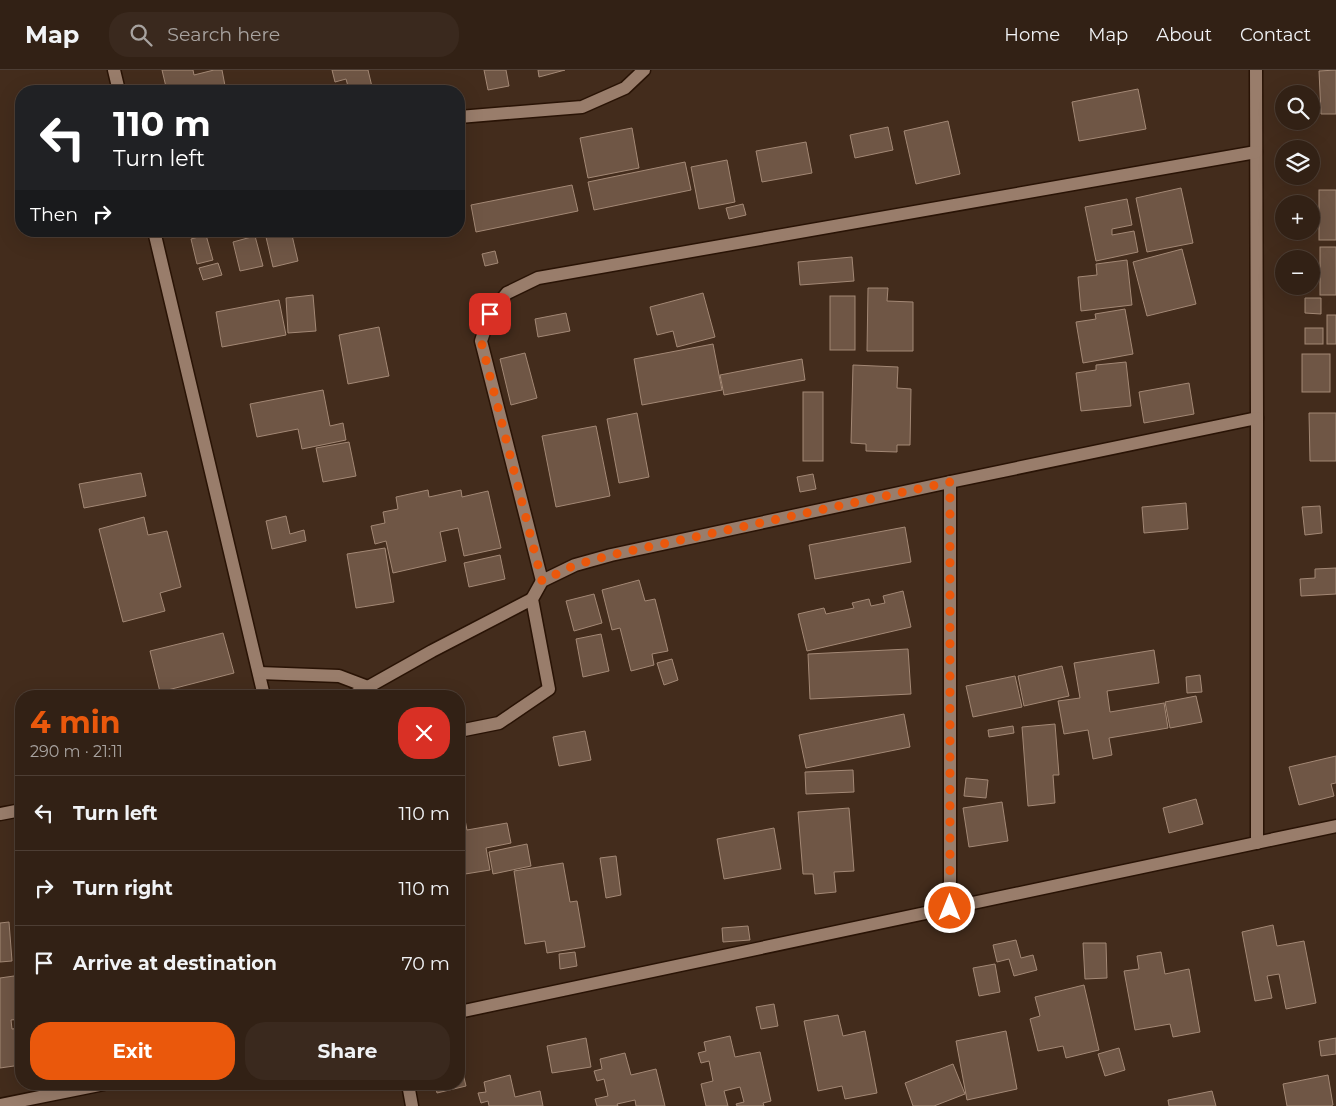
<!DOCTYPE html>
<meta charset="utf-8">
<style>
:root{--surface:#322115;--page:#3a291e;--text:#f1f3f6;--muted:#a8a3a0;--line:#4d3e34;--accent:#ea580c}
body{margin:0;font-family:Montserrat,sans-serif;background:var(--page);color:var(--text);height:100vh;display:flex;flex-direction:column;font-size:19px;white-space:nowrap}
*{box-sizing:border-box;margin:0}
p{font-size:16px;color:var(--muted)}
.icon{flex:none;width:28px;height:28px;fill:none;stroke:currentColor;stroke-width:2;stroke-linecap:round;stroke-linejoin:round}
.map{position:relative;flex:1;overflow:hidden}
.side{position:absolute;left:15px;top:620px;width:450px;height:400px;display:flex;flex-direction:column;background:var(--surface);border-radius:20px;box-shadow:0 5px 20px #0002,0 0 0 1px var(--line)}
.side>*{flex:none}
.banner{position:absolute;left:15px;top:15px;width:450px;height:152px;border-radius:20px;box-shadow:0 5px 20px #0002,0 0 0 1px var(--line);background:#202124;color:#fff;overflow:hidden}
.tools{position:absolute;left:1275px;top:15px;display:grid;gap:10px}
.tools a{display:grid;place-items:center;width:45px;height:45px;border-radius:50%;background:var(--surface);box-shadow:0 5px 20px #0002,0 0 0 1px var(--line);font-size:25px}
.pin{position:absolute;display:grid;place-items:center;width:42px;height:42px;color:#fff;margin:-21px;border-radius:10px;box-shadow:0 2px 8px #0006}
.me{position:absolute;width:55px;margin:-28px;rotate:0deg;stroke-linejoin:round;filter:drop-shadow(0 0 4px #0008)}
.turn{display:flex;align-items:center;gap:18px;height:105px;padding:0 15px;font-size:22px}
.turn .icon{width:65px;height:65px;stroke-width:2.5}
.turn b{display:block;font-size:35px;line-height:42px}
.then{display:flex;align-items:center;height:48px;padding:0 15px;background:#0003;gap:10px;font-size:19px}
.round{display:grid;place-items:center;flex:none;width:52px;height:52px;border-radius:20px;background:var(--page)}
.summary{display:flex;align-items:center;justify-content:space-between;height:85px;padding:0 15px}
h1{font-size:30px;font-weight:700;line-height:38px;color:var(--accent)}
.primary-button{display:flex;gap:10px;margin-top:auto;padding:10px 15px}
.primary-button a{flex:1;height:58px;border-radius:20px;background:var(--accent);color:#fff;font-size:20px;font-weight:700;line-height:58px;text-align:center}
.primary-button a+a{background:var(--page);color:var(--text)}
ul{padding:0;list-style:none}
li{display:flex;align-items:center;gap:15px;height:75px;padding:0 15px;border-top:1px solid var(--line)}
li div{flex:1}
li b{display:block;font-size:19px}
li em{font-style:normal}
header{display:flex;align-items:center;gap:30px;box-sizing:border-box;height:70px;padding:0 25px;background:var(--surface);border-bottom:1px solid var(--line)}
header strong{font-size:24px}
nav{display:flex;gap:28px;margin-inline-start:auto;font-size:18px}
.search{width:350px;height:45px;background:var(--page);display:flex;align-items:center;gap:12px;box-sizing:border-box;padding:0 18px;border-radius:20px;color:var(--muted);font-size:19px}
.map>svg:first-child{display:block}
.building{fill:#6f5645;stroke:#a38875}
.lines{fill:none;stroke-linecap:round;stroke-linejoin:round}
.street-casing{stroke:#291305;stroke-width:15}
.street{stroke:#997d6b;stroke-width:12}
.route{stroke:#ea580c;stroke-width:9;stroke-dasharray:0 16.2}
</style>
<header>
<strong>Map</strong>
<div class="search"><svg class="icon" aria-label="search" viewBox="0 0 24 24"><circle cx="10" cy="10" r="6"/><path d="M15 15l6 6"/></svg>Search here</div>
<nav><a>Home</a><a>Map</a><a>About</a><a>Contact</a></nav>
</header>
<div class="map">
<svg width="1336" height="1036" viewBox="0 0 1336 1036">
<rect width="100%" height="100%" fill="#432c1c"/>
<g class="building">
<path d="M 162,0 L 193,0 L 194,5 L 214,0 L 222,0 L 226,21 L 167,21 Z"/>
<path d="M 332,0 L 368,0 L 373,21 L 345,21 L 349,20 L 346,9 L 335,12 Z"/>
<path d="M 484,0 L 506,0 L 509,16 L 488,20 Z"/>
<path d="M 538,0 L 565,0 L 539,7 Z"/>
<path d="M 1336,0 L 1336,44 L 1321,44 L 1319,1 Z"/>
<path d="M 1138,19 L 1146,59 L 1079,71 L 1072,32 Z"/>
<path d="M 948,51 L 960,104 L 916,114 L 904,61 Z"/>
<path d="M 888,57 L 893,80 L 855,88 L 850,65 Z"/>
<path d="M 632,58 L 639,98 L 588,108 L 580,68 Z"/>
<path d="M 806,72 L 812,103 L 762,112 L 756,81 Z"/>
<path d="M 727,90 L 735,132 L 699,139 L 691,97 Z"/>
<path d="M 685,92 L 691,120 L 594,140 L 588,112 Z"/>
<path d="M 572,115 L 578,141 L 476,162 L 471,135 Z"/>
<path d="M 1181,118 L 1193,173 L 1147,182 L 1136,128 Z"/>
<rect x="1319" y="120" width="17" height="50"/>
<path d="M 1127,129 L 1132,155 L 1112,159 L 1112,165 L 1134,161 L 1138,182 L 1096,191 L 1085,137 Z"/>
<path d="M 743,134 L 746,145 L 729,149 L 726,138 Z"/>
<path d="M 291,161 L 298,191 L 273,197 L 266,167 Z"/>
<path d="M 206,165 L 213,190 L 197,194 L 191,169 Z"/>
<path d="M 255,166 L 263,196 L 240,201 L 233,172 Z"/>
<rect x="1320" y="177" width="16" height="48"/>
<path d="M 1182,179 L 1196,234 L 1147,246 L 1133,192 Z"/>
<path d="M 495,181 L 498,193 L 485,196 L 482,184 Z"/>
<path d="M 852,187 L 854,211 L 800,215 L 798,192 Z"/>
<path d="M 1127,190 L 1132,235 L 1081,241 L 1078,207 L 1097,205 L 1096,194 Z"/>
<path d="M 218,193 L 222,205 L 203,210 L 199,198 Z"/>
<path d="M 868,218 L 888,218 L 887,231 L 913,232 L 913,281 L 867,281 Z"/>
<path d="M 703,223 L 715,267 L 677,277 L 673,261 L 657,265 L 650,237 Z"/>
<path d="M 313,225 L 316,261 L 288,263 L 286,228 Z"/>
<rect x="830" y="226" width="25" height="54"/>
<path d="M 1305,228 L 1321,228 L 1321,244 L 1305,243 Z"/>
<path d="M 279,230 L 286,265 L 222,277 L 216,242 Z"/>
<path d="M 1125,239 L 1133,284 L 1083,293 L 1076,252 L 1096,249 L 1095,244 Z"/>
<path d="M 566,243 L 570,261 L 538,267 L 535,249 Z"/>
<rect x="1327" y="245" width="9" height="29"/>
<path d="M 379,257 L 389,306 L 348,314 L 339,265 Z"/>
<rect x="1305" y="258" width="18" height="16"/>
<path d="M 713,274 L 722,320 L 642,335 L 634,289 Z"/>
<path d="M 525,283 L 537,328 L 511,335 L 500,289 Z"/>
<rect x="1302" y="284" width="28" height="38"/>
<path d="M 802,289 L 805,310 L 724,325 L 720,305 Z"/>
<path d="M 1126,292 L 1131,336 L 1081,341 L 1076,303 L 1096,300 L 1096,295 Z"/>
<path d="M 853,295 L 898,297 L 897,318 L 911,319 L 910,375 L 897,375 L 897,382 L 866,381 L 866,374 L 851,373 Z"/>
<path d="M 1189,313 L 1194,344 L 1144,353 L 1139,322 Z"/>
<path d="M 323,320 L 330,356 L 343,353 L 346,370 L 302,379 L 298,359 L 257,367 L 250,334 Z"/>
<rect x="803" y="322" width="20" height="69"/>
<path d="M 637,343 L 649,407 L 619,413 L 607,349 Z"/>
<path d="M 1309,343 L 1336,343 L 1336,391 L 1310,391 Z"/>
<path d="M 596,356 L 610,426 L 556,437 L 542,366 Z"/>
<path d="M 349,372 L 356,406 L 323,412 L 316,378 Z"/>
<path d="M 141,403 L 146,426 L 84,438 L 79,414 Z"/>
<path d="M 813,404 L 816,419 L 800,422 L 797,407 Z"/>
<path d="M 428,420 L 429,427 L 461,420 L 462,427 L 488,421 L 501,478 L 464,486 L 458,458 L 440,462 L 446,491 L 393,503 L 386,471 L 375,474 L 371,456 L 385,453 L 383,442 L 398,439 L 396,427 Z"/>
<path d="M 1186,433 L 1188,459 L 1144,463 L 1142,437 Z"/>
<path d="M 1320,436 L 1322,463 L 1305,465 L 1302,437 Z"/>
<path d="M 286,446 L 290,464 L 304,460 L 306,471 L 272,479 L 266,451 Z"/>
<path d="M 144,447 L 148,465 L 167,461 L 181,517 L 160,523 L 165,541 L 123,552 L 99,459 Z"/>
<path d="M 905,457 L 911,492 L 815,509 L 809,475 Z"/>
<path d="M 385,478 L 394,532 L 356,538 L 347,484 Z"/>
<path d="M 500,485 L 505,509 L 469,517 L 464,493 Z"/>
<path d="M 1336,498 L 1336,524 L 1301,526 L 1300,509 L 1315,508 L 1315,499 Z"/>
<path d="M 639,510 L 645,531 L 655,529 L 668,581 L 652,584 L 654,595 L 631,601 L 620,558 L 612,560 L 602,520 Z"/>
<path d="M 903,521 L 911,557 L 807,581 L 798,544 L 824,538 L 826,544 L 854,538 L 852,533 L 869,529 L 871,536 L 885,533 L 883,526 Z"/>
<path d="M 594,524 L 602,553 L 574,561 L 566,531 Z"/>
<path d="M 223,563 L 234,603 L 160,622 L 150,581 Z"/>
<path d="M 601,564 L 609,601 L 583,607 L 576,569 Z"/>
<path d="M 908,579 L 911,624 L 810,629 L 808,584 Z"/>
<path d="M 1154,580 L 1159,613 L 1107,621 L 1110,642 L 1164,633 L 1168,658 L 1109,668 L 1112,685 L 1093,689 L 1088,660 L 1064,664 L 1058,631 L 1080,628 L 1074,593 Z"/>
<path d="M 672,589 L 678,610 L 664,615 L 657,593 Z"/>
<path d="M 1062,596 L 1069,626 L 1024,636 L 1018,606 Z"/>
<path d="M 1200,605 L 1202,622 L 1187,623 L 1186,607 Z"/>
<path d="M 1015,606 L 1022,637 L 973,647 L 966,616 Z"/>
<path d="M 1196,626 L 1202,652 L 1170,658 L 1165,632 Z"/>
<path d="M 904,644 L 910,677 L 806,698 L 799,665 Z"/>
<path d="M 1055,654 L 1059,705 L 1053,705 L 1055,733 L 1028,736 L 1022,657 Z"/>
<path d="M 1013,656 L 1014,663 L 989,667 L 988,660 Z"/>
<path d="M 585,661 L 591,690 L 559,696 L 553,667 Z"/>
<path d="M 1336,686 L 1336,713 L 1331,714 L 1334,726 L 1299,735 L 1289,697 Z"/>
<path d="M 853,700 L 854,722 L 806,724 L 805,702 Z"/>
<path d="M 966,708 L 988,710 L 986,728 L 964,726 Z"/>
<path d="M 459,719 L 467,760 L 507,753 L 511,773 L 486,778 L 490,800 L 459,805 Z"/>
<path d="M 1196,729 L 1203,754 L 1169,763 L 1163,738 Z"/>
<path d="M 1002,732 L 1008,771 L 969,777 L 963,738 Z"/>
<path d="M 849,738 L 854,801 L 834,802 L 836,822 L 815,824 L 813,804 L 803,804 L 798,742 Z"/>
<path d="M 774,758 L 781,799 L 724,809 L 717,769 Z"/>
<path d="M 527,774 L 531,796 L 493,804 L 489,782 Z"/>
<path d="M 616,786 L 621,825 L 606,828 L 600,788 Z"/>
<path d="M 563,793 L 570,832 L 577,831 L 585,877 L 547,883 L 545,871 L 525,874 L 514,801 Z"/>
<path d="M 9,852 L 12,891 L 0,892 L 0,853 Z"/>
<path d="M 1273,855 L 1277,876 L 1304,871 L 1316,933 L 1286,939 L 1279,904 L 1267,906 L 1272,928 L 1255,931 L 1242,862 Z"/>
<path d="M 748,856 L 750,870 L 723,872 L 722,858 Z"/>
<path d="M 1016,870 L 1021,888 L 1033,885 L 1037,900 L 1014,906 L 1009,889 L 997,892 L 993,875 Z"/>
<path d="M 1083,873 L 1106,873 L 1107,908 L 1085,909 Z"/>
<path d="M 575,882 L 577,896 L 560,899 L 559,884 Z"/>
<path d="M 1161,882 L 1165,904 L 1189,899 L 1200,962 L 1173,967 L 1170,954 L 1135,960 L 1124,901 L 1139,899 L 1137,886 Z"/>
<path d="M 995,894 L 1000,922 L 979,926 L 973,898 Z"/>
<path d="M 21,905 L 21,949 L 11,950 L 12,959 L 21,958 L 21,995 L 0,998 L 0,908 Z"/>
<path d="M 1084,915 L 1099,980 L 1066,988 L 1063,976 L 1038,981 L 1030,949 L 1040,946 L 1035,927 Z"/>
<path d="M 774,934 L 778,956 L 761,959 L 756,937 Z"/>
<path d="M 838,945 L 843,966 L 865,961 L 877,1023 L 845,1029 L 842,1016 L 818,1021 L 804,951 Z"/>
<path d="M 1006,961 L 1017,1019 L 967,1030 L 956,971 Z"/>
<path d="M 730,966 L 735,987 L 760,982 L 771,1031 L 763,1033 L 764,1036 L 737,1036 L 736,1034 L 744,1032 L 740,1017 L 724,1021 L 728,1036 L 706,1036 L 701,1014 L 713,1011 L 709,991 L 701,993 L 698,983 L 706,981 L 704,972 Z"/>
<path d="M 586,968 L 591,997 L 552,1003 L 547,976 Z"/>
<path d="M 1336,968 L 1336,984 L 1321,986 L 1319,971 Z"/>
<path d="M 1119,978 L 1125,1000 L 1105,1006 L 1098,984 Z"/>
<path d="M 625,983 L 631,1005 L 656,999 L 665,1036 L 636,1036 L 635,1030 L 617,1034 L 618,1036 L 597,1036 L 595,1029 L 608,1026 L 604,1009 L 597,1011 L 594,1001 L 602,999 L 600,989 Z"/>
<path d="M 953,994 L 965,1024 L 934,1036 L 913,1036 L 905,1013 Z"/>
<path d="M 461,995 L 466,1016 L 437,1023 L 435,1014 L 459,1014 L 459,996 Z"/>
<path d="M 510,1005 L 515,1027 L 540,1021 L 543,1036 L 489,1036 L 488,1031 L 481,1033 L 478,1023 L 486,1022 L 484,1012 Z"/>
<path d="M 1328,1005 L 1333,1035 L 1331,1036 L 1287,1036 L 1283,1014 Z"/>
<path d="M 1212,1021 L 1216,1036 L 1169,1036 L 1168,1030 Z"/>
</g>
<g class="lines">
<defs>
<g id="street">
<path d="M 114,0 L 119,21"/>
<path d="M 1256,0 L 1257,348 L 1257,773"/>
<path d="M 459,47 L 582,37 L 625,18 L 644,0"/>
<path d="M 154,161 L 264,626"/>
<path d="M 950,412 L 950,837"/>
<path d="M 542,511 L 481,271 L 490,244 L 507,223 L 538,208 L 1256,82"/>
<path d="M 259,603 L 339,606 L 368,617 L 375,626"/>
<path d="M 352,626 L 432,581 L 532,529"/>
<path d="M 459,661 L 499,653 L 549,619 L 532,529 L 542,511 L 575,495 L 611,485 L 950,412 L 1257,348"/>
<path d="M 0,744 L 21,740"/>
<path d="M 459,942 L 1336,756"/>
<path d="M 408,1014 L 412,1036"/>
<path d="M 0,1035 L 104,1014"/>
</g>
</defs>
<use href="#street" class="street-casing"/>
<use href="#street" class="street"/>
</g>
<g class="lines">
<path class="route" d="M 490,244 L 481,271 L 542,511 L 575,495 L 611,485 L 950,412 L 950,838"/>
</g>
</svg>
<div class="tools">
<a><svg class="icon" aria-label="search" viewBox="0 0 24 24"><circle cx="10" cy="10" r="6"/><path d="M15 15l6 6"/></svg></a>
<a><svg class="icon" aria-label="layers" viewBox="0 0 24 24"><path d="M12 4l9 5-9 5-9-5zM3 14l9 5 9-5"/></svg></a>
<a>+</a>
<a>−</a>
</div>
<div class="pin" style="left:490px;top:244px;background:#d93025"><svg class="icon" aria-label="arrive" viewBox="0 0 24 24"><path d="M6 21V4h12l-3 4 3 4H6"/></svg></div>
<svg class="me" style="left:950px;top:838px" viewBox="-20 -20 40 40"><circle r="17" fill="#ea580c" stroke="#fff" stroke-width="3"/><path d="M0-11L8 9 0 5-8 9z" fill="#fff"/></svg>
<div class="banner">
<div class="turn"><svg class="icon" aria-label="left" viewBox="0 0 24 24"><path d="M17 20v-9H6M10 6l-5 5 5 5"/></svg><div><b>110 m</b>Turn left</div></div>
<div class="then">Then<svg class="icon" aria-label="right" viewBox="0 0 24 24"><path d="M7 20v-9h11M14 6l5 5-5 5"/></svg></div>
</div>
<section class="side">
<div class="summary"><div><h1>4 min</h1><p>290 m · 21:11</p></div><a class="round" style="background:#d93025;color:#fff"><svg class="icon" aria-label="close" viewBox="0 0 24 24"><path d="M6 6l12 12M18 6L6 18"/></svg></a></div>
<ul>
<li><svg class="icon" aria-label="left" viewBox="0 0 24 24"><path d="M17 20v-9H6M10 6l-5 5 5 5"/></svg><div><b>Turn left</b></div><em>110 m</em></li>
<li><svg class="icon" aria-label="right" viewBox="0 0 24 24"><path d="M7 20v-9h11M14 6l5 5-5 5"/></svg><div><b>Turn right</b></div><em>110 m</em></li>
<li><svg class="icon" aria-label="arrive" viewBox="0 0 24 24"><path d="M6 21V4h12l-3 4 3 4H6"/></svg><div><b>Arrive at destination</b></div><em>70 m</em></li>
</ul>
<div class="primary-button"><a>Exit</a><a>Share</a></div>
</section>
</div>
